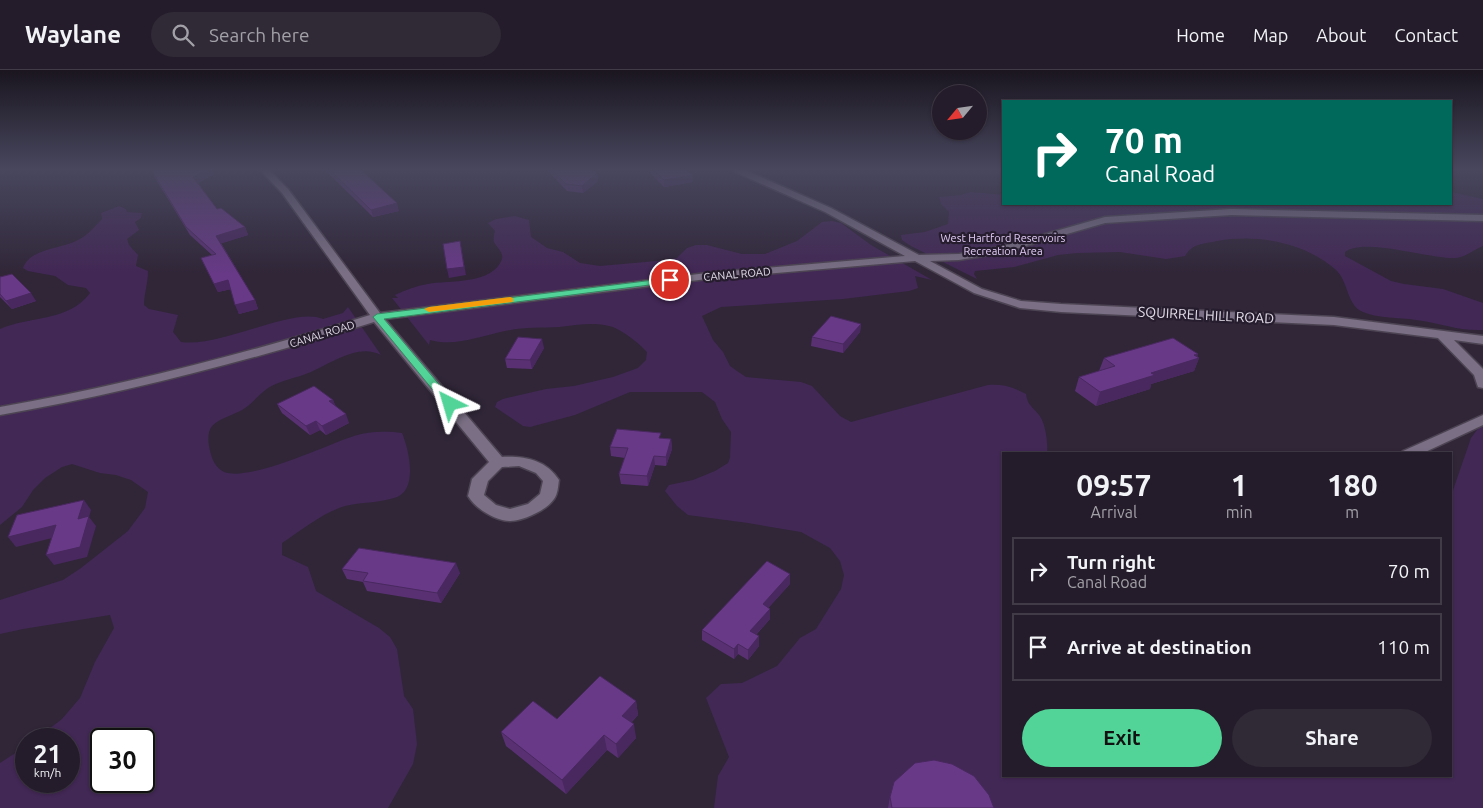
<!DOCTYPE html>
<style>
:root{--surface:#241c2a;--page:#302936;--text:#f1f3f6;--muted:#a3a1a8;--line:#413a47;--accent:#52d397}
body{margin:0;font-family:Ubuntu,sans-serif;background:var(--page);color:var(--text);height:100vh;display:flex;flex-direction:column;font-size:19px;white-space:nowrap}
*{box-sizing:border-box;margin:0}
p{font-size:16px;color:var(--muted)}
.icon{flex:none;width:28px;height:28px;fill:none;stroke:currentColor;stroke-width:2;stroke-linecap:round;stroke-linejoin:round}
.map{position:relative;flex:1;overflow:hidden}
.drawer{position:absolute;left:1002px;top:382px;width:450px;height:325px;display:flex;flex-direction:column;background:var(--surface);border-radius:0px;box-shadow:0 1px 4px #0004,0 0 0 1px var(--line)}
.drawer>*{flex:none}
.top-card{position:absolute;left:1002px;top:30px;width:450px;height:105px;border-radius:0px;box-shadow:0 1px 4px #0004,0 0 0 1px var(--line);background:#00695c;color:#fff;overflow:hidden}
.needle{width:32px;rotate:241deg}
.tools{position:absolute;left:932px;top:15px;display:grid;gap:10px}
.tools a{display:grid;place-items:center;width:55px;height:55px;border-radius:50%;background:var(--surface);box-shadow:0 1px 4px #0004,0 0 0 1px var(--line);font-size:25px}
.speed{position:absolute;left:15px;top:658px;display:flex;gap:10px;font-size:25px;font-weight:700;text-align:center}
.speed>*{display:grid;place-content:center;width:65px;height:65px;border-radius:50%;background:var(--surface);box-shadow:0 1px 4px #0004,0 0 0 1px var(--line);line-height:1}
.speed small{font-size:12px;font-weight:400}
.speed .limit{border:2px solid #111;border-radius:8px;background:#fff;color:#111}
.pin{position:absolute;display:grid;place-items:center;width:42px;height:42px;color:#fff;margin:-21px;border:2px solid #fff;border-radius:50%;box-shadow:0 1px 5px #0007}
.me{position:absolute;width:55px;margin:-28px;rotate:320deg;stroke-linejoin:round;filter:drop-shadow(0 0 4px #0008)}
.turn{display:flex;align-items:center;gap:18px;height:105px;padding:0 20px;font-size:22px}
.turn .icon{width:65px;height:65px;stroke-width:2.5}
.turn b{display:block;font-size:35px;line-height:42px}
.eta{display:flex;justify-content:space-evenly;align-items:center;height:85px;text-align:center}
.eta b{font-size:30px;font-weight:700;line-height:35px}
.cta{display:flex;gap:10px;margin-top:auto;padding:10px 20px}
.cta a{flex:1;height:58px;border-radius:30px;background:var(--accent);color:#111;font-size:20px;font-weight:700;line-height:58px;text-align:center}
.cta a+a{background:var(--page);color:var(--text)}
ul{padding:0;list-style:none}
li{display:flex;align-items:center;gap:15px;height:68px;margin:0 10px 8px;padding:0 10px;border:2px solid var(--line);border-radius:0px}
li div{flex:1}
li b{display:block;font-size:19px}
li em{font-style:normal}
header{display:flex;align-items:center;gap:30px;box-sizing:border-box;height:70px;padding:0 25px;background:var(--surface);border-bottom:1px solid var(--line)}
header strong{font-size:24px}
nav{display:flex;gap:28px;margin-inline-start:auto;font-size:18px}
.search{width:350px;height:45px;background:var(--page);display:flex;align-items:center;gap:12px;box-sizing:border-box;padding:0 18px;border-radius:28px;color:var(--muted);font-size:19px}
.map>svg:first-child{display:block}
.green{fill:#422855;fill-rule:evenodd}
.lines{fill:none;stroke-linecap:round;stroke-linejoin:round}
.minor-casing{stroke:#4d4453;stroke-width:3}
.minor{fill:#7a6f84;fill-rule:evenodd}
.wall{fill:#593173}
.shaded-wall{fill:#48285e}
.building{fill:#673986;stroke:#48285e}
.route{fill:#52d397;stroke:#358962}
.slow{fill:#f59e0b}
.labels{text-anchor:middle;stroke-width:4.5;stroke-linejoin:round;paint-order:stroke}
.far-park-label{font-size:11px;fill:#e3ccf7;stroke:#261d2e}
.far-street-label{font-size:11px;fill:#e2dbe7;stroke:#261d2e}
.street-label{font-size:14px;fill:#e2dbe7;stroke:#261d2e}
</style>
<header>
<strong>Waylane</strong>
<div class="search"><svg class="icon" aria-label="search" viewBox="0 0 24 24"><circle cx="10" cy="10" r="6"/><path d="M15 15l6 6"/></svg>Search here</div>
<nav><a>Home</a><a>Map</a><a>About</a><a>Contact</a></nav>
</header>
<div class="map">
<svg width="1483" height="738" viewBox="0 0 1483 738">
<rect width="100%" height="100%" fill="#302638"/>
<g class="green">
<path d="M 971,122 L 1004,125 L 1004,134 L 1451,134 L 1451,122 L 1483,129 L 1483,176 C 1473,180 1465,188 1454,188 C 1430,189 1364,167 1345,182 L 1345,186 L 1391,211 L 1404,214 L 1443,219 L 1483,233 L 1483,260 C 1457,261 1441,253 1416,250 C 1398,247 1380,249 1363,242 C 1346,235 1349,211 1335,199 C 1303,172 1258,164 1217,171 C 1203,174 1193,173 1185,186 L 1166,189 L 1120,182 L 1077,183 L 1058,185 L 1014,197 L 975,201 L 974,204 L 977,209 L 911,176 L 902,170 L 901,165 L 925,162 L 948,154 L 949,142 L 941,134 L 939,127 L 961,125 Z"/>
<path d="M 119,136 L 126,139 L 127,142 L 142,143 L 141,148 L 135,152 L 139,160 L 127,169 L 129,175 L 138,185 L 136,196 L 148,201 C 148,214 144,223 144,235 L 149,239 L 178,245 L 173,262 L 181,272 C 221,278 293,236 323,249 L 343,243 L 348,237 L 381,285 C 359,273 331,293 311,302 C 297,308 281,310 268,318 C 258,325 252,334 242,340 C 233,345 220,348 212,356 C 207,362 208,373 210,381 C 212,390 216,398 224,402 C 250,412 326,375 354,366 C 369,361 387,361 402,363 C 409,380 419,422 394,428 C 378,433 361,432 345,436 C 322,443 302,460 282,473 L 282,485 L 308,497 L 316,521 L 379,558 L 390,567 L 397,579 L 404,626 L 413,639 L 417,674 L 413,694 L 388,738 L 0,738 L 0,693 L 26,676 L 26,711 L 69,711 L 69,669 L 36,669 L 62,649 L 80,628 L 95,592 L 114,558 L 110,545 L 23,559 L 0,564 L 0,530 L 63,510 L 81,498 L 128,461 L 145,438 L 148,422 L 131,410 L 116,405 L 100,403 L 72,394 L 62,397 L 45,408 L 33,420 L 22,437 L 0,455 L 0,259 C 29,246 69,252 90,223 L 86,218 L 68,215 L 55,206 L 28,201 L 23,198 C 30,178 62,179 78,170 C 87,166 95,156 102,149 L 101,143 ZM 101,669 L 144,669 L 144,711 L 101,711 Z"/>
<path d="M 515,146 L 529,150 L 531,167 L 547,178 L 563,182 L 580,193 L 600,196 L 668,190 L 677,188 L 687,178 L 696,175 L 707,175 L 742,184 L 765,184 L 797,171 L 822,152 L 832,151 L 841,153 L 871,175 L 932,210 L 915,206 L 918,218 L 909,221 L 843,229 L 721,237 L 702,246 L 713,270 L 723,282 L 730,296 L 737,301 L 746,307 L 801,312 L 812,316 L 840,346 L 851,352 L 988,315 C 1003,314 1013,317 1026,324 C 1027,336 1035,338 1041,348 C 1046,357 1048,374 1047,384 L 1004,384 L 1004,706 L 1451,706 L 1451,426 L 1471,368 L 1483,352 L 1483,738 L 714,738 L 718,706 L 729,687 L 706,628 L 721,614 L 742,613 L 777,596 L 800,568 L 816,559 L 841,519 L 844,505 L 840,491 L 830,478 L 801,462 L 748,453 L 688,445 L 677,436 L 665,421 L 669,415 L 693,410 L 715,401 L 728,393 L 730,388 L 731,362 L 722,349 L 715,332 L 702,322 L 630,322 L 575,345 L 530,357 L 523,356 L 495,337 L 497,332 L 503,329 L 546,319 L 574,316 L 613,307 L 638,298 L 646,290 L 647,282 C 640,274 620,258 609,256 C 593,252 576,255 559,257 C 541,258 523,257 505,261 C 481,266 454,277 430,270 L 429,275 L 392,228 L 398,228 L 395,225 C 405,220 416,216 428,214 C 449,210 493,215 502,189 C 504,183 497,178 494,172 C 493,169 494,165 495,161 L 488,153 L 496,149 Z"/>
</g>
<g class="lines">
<defs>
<g id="minor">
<path d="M 260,100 L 269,100 L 288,119 L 380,243 L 707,203 L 905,186 L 825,142 L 735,102 L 734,100 L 745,100 L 831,138 L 919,185 L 959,184 L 999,177 L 1105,147 L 1231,139 L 1483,145 L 1483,151 L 1231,145 L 1105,153 L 1001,183 L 959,190 L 930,191 L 982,219 L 1021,231 L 1061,234 L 1334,247 L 1483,266 L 1483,274 L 1454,270 L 1483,299 L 1483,318 L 1478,317 L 1474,305 L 1438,268 L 1334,255 L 1061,242 L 1020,238 L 974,223 L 915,191 L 707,209 L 385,249 L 502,387 C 525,386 546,390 559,410 C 558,416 558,424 554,429 C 547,440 523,451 510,451 C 495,451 475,438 468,426 L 472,409 L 489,392 L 374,252 C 251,290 127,323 0,345 L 0,337 C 126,315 248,283 370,245 L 282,123 ZM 519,396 L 536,403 L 543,411 L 540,424 L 528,434 L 510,439 L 496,435 L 484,425 L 488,411 L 502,397 Z"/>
<path d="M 1483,345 L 1483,355 L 1421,384 L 1400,384 L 1403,381 Z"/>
</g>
</defs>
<use href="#minor" class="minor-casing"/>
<use href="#minor" class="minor"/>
</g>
<g class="wall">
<path d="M 154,100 L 212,100 L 214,104 L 198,113 L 217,139 L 245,157 L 248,165 L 221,173 L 255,230 L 258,239 L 239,244 L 231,219 L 218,222 L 201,188 L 212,185 L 190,165 L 155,108 L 152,101 Z"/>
<path d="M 325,100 L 361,100 L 399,141 L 373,147 Z"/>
<path d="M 547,100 L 593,100 L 597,103 L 598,111 L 583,123 L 567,121 Z"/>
<path d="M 647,100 L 686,100 L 693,105 L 693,112 L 664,117 Z"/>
<path d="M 0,207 L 36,231 L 12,239 L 0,227 Z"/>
<path d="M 861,254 L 860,262 L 843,283 L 811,276 L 812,267 Z"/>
<path d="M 544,278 L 532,299 L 507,298 L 505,289 Z"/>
<path d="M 1198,284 L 1197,286 L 1199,288 L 1194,301 L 1151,314 L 1150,319 L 1096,336 L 1075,321 L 1079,307 L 1099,301 L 1104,288 Z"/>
<path d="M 333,330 L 335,336 L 349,353 L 326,365 L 320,360 L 310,365 L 282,343 L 277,334 Z"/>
<path d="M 661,368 L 671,369 L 672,379 L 666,396 L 655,395 L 648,416 L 621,414 L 619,404 L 625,388 L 611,386 L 610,377 Z"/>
<path d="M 342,499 L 460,503 L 441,533 L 367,521 L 363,512 L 347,509 Z"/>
<path d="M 790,514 L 768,538 L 770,539 L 770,549 L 756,565 L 759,566 L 759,576 L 748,590 L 738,584 L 734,589 L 702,570 L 702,560 Z"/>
<path d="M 636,631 L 638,645 L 631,653 L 636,668 L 618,688 L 607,680 L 566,724 L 506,676 L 501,662 Z"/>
<path d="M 890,727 L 994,738 L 888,738 Z"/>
</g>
<g class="shaded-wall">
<path d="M 206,100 L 212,100 L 214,104 L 196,114 L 193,107 Z"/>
<path d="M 597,103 L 598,111 L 583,123 L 582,116 Z"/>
<path d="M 693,105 L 693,112 L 664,117 L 664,110 Z"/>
<path d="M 397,133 L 399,141 L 373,147 L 371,140 Z"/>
<path d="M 245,157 L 248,165 L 220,174 L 216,166 Z"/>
<path d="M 460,171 L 466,205 L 449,208 L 447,199 Z"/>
<path d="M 228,210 L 232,219 L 218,222 L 214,214 Z"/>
<path d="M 31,223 L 36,231 L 12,239 L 6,231 Z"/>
<path d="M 255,230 L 258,239 L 239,244 L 235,235 Z"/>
<path d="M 861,254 L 860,262 L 843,283 L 843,274 Z"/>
<path d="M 542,269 L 544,278 L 532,299 L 530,290 Z"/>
<path d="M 1198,284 L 1196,289 L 1199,288 L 1194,301 L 1151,314 L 1150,319 L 1096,336 L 1100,322 Z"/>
<path d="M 333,330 L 337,339 L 329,331 Z"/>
<path d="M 346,344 L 349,353 L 326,365 L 322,356 Z"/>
<path d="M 316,351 L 320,360 L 310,365 L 306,356 Z"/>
<path d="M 671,369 L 672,379 L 666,396 L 666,387 Z"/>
<path d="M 654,386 L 655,395 L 648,416 L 647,406 Z"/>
<path d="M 84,430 L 91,440 L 89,447 L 96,456 L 87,487 L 54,495 L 46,485 L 78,449 Z"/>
<path d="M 56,455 L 64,465 L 16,477 L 8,467 Z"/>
<path d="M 456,493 L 460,503 L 441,533 L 437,523 Z"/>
<path d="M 790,504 L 790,514 L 762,545 L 763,534 Z"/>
<path d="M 770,539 L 770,549 L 750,571 L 750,561 Z"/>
<path d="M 759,566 L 759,576 L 748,590 L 748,580 Z"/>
<path d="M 738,574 L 738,584 L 734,589 L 734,579 Z"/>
<path d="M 636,631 L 638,645 L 624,660 L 622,646 Z"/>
<path d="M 634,654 L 636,668 L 618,688 L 616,674 Z"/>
<path d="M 604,665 L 607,680 L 566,724 L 562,710 Z"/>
</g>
<g class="building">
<path d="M 154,100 L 206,100 L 193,107 L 217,139 L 221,138 L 245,157 L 216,166 L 255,230 L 235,235 L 228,210 L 214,214 L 201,188 L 216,184 L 186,157 L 152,101 Z"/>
<path d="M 330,100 L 361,100 L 397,133 L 371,140 Z"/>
<path d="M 552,100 L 593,100 L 597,103 L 582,116 L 566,114 Z"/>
<path d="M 653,100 L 686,100 L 693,105 L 664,110 Z"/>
<path d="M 460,171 L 464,197 L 447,199 L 443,174 Z"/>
<path d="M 12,204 L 31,223 L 6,231 L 0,224 L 0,207 Z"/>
<path d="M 831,246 L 861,254 L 843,274 L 812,267 Z"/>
<path d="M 518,267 L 542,269 L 530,290 L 505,289 Z"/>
<path d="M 1173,268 L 1198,284 L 1194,285 L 1199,288 L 1151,303 L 1155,305 L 1100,322 L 1079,307 L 1115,296 L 1104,288 Z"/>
<path d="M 314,316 L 333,330 L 329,331 L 346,344 L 322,356 L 316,351 L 306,356 L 277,334 Z"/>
<path d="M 617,359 L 661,363 L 659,368 L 671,369 L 666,387 L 654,386 L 647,406 L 619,404 L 628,378 L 610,377 Z"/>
<path d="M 84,430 L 78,449 L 89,446 L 80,477 L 46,485 L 56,455 L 8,467 L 17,445 Z"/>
<path d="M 359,478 L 456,493 L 437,523 L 363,511 L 368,503 L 342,499 Z"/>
<path d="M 767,491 L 790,504 L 763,534 L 770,539 L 750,561 L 759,566 L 748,580 L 738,574 L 734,579 L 702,560 Z"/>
<path d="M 600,606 L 636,631 L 622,646 L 634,654 L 616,674 L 604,665 L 562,710 L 501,662 L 533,631 L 557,649 Z"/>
<path d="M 934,690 L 952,694 L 974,706 L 989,725 L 994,738 L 892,738 L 890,727 L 894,712 L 915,693 Z"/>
</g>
<linearGradient id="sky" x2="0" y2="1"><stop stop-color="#1a151f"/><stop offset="0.49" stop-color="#48475e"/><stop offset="1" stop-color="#48475e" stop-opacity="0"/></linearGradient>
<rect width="1483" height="203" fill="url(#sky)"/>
<path class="route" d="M 670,208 L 673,209 L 673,212 L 384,249 L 453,331 L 455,334 L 453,336 L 446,336 L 373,247 L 377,244 Z"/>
<path class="slow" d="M 510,227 L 513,228 L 513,232 L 429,242 L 424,239 L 429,237 Z"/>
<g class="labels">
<g class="far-park-label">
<text x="1003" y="172">West Hartford Reservoirs<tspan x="1003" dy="13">Recreation Area</tspan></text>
</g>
<g class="far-street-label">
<text transform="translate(737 204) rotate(-5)" y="4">CANAL ROAD</text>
<text transform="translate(322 264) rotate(-17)" y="4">CANAL ROAD</text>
</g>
<g class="street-label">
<text transform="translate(1206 245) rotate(3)" y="5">SQUIRREL HILL ROAD</text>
</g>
</g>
</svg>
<div class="tools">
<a><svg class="needle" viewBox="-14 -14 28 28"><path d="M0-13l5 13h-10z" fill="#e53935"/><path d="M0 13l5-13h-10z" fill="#a3a1a8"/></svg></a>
</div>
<div class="speed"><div>21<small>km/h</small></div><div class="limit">30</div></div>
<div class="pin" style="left:670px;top:210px;background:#d93025"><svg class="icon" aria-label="arrive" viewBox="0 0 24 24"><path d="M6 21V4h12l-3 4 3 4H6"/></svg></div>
<svg class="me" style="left:450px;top:334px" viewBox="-20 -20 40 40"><path d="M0-17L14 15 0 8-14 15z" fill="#52d397" stroke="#fff" stroke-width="4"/></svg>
<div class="top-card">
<div class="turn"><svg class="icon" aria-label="right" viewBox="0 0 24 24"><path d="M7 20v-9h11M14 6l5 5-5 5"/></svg><div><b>70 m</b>Canal Road</div></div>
</div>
<section class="drawer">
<div class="eta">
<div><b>09:57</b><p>Arrival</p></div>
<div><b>1</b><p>min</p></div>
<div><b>180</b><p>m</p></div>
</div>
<ul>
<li><svg class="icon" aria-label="right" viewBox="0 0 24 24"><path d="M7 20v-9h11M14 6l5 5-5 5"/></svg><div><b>Turn right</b><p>Canal Road</p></div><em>70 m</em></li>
<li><svg class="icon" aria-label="arrive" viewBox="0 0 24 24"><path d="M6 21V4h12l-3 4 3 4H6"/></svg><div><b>Arrive at destination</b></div><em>110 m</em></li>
</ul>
<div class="cta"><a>Exit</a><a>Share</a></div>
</section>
</div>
